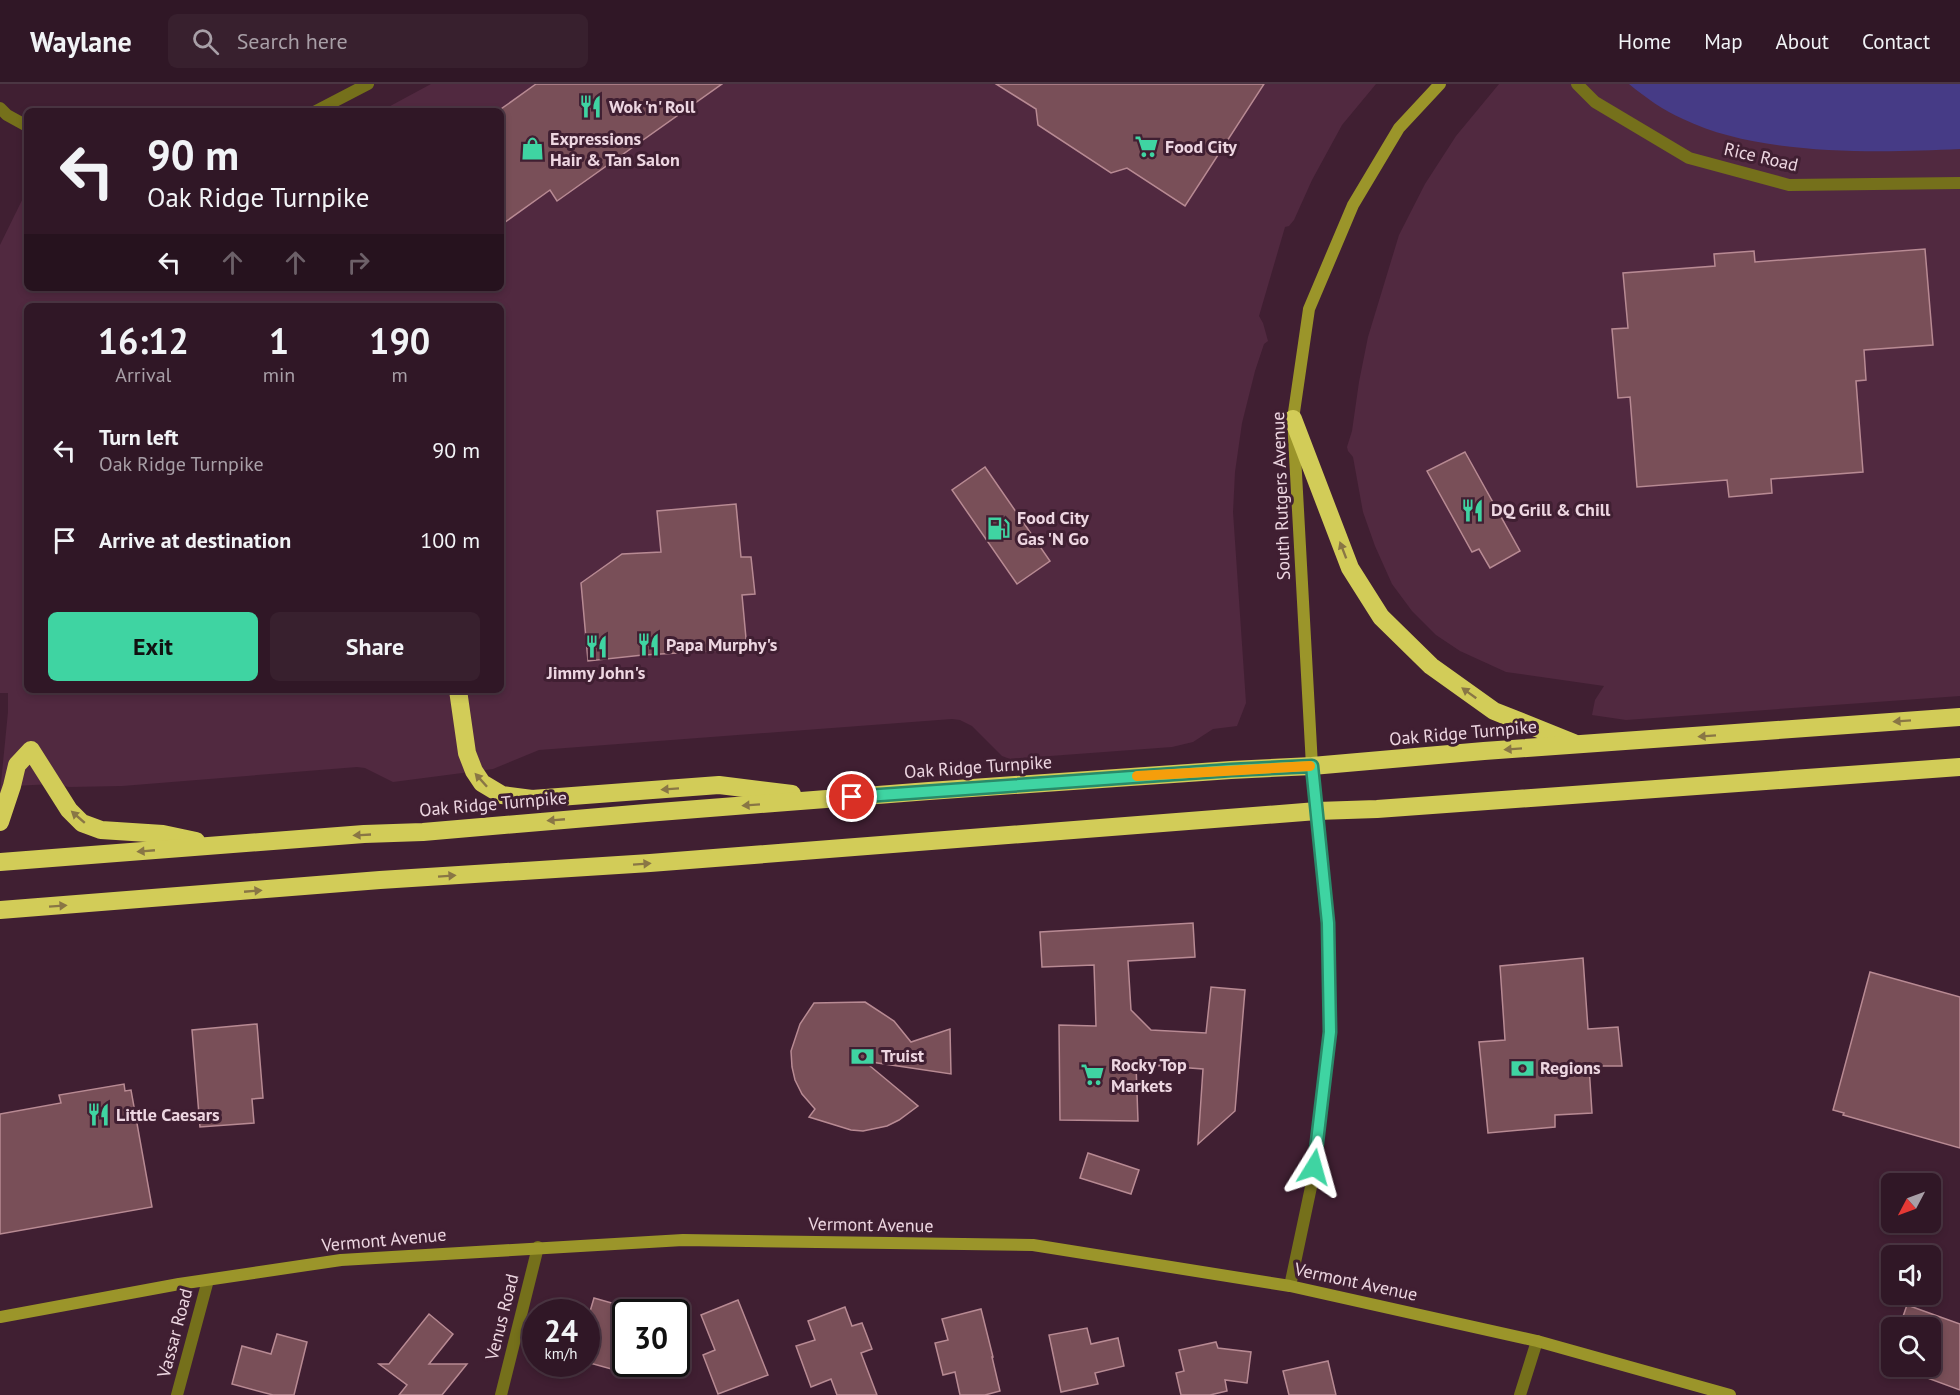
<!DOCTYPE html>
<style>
:root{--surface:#301726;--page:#38202e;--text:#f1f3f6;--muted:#a89fa7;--line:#4b3643;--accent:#3fd4a2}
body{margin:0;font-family:"PT Sans",sans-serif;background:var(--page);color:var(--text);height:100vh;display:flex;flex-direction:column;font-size:22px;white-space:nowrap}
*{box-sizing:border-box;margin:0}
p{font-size:20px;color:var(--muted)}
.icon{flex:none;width:33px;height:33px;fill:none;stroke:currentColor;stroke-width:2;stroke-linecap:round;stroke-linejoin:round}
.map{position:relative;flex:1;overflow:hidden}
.details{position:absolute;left:24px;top:219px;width:480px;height:390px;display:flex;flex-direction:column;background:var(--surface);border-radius:9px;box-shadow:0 3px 9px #0003,0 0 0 2px var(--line)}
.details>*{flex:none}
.top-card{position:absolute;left:24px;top:24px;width:480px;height:183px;border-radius:9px;box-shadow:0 3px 9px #0003,0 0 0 2px var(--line);background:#301726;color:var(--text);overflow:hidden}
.needle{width:39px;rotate:229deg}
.buttons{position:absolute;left:1881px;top:1089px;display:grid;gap:12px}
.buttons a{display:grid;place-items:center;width:60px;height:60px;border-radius:9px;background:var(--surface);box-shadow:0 3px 9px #0003,0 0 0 2px var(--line);font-size:30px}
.speed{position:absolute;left:522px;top:1215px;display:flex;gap:12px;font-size:30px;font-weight:700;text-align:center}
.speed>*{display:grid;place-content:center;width:78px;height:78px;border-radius:50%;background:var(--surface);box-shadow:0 3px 9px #0003,0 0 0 2px var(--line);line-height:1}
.speed small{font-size:15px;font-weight:400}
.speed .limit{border:3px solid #111;border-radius:9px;background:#fff;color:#111}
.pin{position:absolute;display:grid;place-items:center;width:51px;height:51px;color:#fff;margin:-26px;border:3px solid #fff;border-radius:50%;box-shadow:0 2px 6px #0007}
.me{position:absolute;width:66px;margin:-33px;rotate:8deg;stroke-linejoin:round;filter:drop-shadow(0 0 4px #0008)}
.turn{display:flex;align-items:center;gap:21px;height:126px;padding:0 24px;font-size:27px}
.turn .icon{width:78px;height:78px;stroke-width:2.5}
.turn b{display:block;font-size:42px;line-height:51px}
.lanes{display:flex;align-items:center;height:57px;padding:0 24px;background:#0003;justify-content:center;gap:30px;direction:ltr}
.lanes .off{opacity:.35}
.eta{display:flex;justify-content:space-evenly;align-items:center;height:102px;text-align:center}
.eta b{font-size:36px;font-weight:600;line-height:42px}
.action{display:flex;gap:12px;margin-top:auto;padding:12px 24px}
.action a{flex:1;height:69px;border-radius:9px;background:var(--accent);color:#111;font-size:24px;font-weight:600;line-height:69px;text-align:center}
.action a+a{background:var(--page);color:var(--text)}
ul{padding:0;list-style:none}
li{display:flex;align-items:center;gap:18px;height:90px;padding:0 24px}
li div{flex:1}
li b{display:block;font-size:22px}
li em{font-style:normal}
header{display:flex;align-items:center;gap:36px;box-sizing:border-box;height:84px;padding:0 30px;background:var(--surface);border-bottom:2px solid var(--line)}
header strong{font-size:28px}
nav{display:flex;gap:33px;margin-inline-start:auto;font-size:21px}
.search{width:420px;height:54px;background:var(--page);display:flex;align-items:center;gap:15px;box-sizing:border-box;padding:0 21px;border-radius:9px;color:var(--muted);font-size:22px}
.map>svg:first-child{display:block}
.built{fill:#512940;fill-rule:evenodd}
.green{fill:#463b86}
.building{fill:#794f58;stroke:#b88a93;stroke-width:1.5}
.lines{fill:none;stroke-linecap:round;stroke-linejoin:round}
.street{stroke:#75701b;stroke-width:12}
.secondary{stroke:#9b952a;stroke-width:12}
.highway{stroke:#d2cc58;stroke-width:18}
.oneway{fill:#897645}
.route-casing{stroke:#298a69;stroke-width:15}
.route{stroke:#3fd4a2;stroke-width:10}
.slow{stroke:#f59e0b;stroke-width:10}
.labels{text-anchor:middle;stroke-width:6;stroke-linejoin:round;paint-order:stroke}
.poi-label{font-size:18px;font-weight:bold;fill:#edd6e1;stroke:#401f32;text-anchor:start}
.street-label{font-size:18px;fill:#edd6e1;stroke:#401f32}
</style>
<header>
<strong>Waylane</strong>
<div class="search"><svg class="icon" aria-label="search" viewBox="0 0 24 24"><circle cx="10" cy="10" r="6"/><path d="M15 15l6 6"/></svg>Search here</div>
<nav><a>Home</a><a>Map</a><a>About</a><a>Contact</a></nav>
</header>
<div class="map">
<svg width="1960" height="1311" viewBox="0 0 1960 1311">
<rect width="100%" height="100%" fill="#401f32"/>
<g class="built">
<path d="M 431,0 L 1376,0 L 1342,41 L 1312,96 L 1294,136 L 1289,142 L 1285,143 L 1259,232 L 1263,239 L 1268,257 L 1264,260 L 1255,287 L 1242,339 L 1235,388 L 1233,428 L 1246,619 L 1237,642 L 1213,645 L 1193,658 L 1172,663 L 1010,675 L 1002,672 L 972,642 L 960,636 L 952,635 L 539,666 L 493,685 L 393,698 L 365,684 L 357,683 L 122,702 L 69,703 L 53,700 L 12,702 L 0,709 L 8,628 L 8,609 L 0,609 L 0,161 L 27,106 L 27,204 L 501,204 L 501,27 L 381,27 ZM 27,222 L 501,222 L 501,606 L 27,606 Z"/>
<path d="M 1499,0 L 1960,0 L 1960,612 L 1626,636 L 1592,631 L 1595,616 L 1604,602 L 1506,588 L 1460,567 L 1436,551 L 1412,527 L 1392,500 L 1375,462 L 1363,428 L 1353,373 L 1348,367 L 1347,363 L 1352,347 L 1359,298 L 1368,253 L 1399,151 L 1425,100 L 1456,52 Z"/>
</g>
<path class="green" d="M 1629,0 L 1960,0 L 1960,65 C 1876,69 1759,72 1683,35 C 1663,26 1646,14 1629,0 Z"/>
<g class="building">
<path d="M 536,0 L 722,0 L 557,117 L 550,106 L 501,141 L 501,25 Z"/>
<path d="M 996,0 L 1264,0 L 1185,122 L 1127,84 L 1111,89 L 1038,41 L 1036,25 Z"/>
<path d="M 1925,165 L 1933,261 L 1864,266 L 1866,296 L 1856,297 L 1863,388 L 1771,395 L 1772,409 L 1729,413 L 1727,396 L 1637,403 L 1630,313 L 1618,314 L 1612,245 L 1628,244 L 1623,189 L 1715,182 L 1714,170 L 1754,167 L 1755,178 Z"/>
<path d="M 1465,368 L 1520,467 L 1490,484 L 1479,465 L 1472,468 L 1427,387 Z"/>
<path d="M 985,383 L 1050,477 L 1017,500 L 952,406 Z"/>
<path d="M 736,420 L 741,473 L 751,473 L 755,510 L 742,511 L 747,565 L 643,571 L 588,577 L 581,499 L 622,470 L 661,468 L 657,427 Z"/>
<path d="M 1193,839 L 1195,873 L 1128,877 L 1131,926 L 1151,946 L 1206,949 L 1211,903 L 1245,906 L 1235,1027 L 1198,1060 L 1203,985 L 1136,980 L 1138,1037 L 1060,1036 L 1059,941 L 1096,942 L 1094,881 L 1042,883 L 1040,848 Z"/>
<path d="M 1583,874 L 1588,945 L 1618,943 L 1622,982 L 1589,982 L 1592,1029 L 1555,1031 L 1555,1043 L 1488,1049 L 1479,958 L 1505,956 L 1500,882 Z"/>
<path d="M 1870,888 L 1960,913 L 1960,1064 L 1843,1031 L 1844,1029 L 1833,1026 Z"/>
<path d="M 865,918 L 894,937 L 911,958 L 950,945 L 951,990 L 864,977 L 918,1022 L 899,1036 L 887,1042 L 863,1047 L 851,1046 L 809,1033 L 815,1025 L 802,1010 L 795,996 L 792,983 L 791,967 L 800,940 L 814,919 Z"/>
<path d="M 257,940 L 263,1014 L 252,1015 L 254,1039 L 200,1043 L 192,946 Z"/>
<path d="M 124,1000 L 125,1007 L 131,1006 L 152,1123 L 0,1150 L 0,1030 L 61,1019 L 59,1011 Z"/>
<path d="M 1088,1069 L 1139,1086 L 1131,1110 L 1080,1094 Z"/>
<path d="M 594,1214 L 626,1223 L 626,1289 L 586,1278 L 586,1241 Z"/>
<path d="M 738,1216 L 768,1291 L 718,1310 L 703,1271 L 715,1266 L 701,1231 Z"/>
<path d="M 1907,1221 L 1960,1240 L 1960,1306 L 1895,1282 L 1930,1282 L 1930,1244 L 1899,1244 Z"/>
<path d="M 845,1223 L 852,1242 L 862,1239 L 872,1265 L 861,1269 L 877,1311 L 837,1311 L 831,1295 L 811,1303 L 796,1262 L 815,1256 L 808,1237 Z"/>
<path d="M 981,1225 L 993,1273 L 992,1273 L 1000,1307 L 985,1311 L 960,1311 L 955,1288 L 943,1291 L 935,1259 L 948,1256 L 942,1235 Z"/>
<path d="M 429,1230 L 453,1250 L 429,1280 L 467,1280 L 442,1311 L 399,1311 L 407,1301 L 379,1280 L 389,1280 Z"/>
<path d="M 1087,1244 L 1091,1260 L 1118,1254 L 1124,1282 L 1095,1289 L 1098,1300 L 1061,1308 L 1049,1251 Z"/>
<path d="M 277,1250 L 307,1258 L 294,1311 L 273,1311 L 232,1300 L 242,1262 L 271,1270 Z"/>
<path d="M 1216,1258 L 1218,1264 L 1251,1268 L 1247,1299 L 1225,1296 L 1227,1307 L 1210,1311 L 1181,1311 L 1176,1289 L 1184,1287 L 1179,1266 Z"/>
<path d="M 1328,1277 L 1336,1311 L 1289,1311 L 1283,1287 Z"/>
</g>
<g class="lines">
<g class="street">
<path d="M 1577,0 L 1595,18 L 1689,74 L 1789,101 L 1960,99"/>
<path d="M 0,24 L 7,31 L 27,42"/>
<path d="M 316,27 L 368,0"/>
<path d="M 1290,1202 L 1311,1103 L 1330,948 L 1328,839 L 1312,682"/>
<path d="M 177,1311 L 208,1196"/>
<path d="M 501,1311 L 538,1163"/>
<path d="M 1520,1311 L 1537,1257"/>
</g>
<g class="secondary">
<path d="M 1312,682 L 1293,335 L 1309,225 L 1353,121 L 1399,44 L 1440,0"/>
<path d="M 0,1233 L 179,1200 L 341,1176 L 683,1156 L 1033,1161 L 1290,1202 L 1537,1257 L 1730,1311"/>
</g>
<g class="highway">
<path d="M 1293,335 L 1350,484 L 1381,533 L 1431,582 L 1494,627 L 1574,659"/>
<path d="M 458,606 L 467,669 L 474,687 L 482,699 L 502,711 L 532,715 L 719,701 L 792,710"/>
<path d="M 0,738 L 12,702 L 17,681 L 31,666 L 69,726 L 82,739 L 101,746 L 163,750 L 196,757"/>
<path d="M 0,778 L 364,750 L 423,748 L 646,729 L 929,707 L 1231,686 L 1312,682 L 1484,667 L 1960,633"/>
<path d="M 0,826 L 380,796 L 650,779 L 1317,727 L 1377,725 L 1960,683"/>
</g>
</g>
<defs><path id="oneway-solid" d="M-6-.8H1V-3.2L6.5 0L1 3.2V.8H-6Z" transform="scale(1.5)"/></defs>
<g class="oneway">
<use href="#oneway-solid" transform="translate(1343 466) rotate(-111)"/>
<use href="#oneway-solid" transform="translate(1469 609) rotate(-144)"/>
<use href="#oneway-solid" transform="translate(1902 637) rotate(176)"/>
<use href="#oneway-solid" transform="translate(1707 652) rotate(176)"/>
<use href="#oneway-solid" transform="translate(1513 665) rotate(176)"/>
<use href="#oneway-solid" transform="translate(481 696) rotate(-132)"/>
<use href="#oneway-solid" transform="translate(670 705) rotate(176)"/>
<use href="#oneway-solid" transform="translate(751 721) rotate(176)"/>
<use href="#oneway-solid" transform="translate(78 733) rotate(-139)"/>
<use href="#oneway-solid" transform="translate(556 736) rotate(175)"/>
<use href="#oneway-solid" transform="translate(362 751) rotate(177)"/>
<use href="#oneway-solid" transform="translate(146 767) rotate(175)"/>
<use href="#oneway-solid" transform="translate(642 780) rotate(-4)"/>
<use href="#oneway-solid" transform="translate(447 792) rotate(-4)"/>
<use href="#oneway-solid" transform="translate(253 807) rotate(-5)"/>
<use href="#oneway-solid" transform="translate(58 822) rotate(-4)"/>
</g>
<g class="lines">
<defs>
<path id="route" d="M 852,713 L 1231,686 L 1312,682 L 1328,839 L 1330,948 L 1314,1083"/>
</defs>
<use href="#route" class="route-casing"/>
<use href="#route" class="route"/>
<path class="slow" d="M 1137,692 L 1310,682"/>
</g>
<defs>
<symbol id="restaurant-bare" viewBox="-9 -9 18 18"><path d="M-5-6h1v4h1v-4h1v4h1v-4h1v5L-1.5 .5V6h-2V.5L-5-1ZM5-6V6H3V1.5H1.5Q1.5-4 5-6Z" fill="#3fd4a2" stroke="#401f32" stroke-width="2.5" paint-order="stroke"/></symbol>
<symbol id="supermarket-bare" viewBox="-9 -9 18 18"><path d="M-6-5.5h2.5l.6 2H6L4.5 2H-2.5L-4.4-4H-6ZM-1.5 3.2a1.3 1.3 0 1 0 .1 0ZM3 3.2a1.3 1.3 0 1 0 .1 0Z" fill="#3fd4a2" stroke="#401f32" stroke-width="2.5" paint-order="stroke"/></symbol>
<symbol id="shop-bare" viewBox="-9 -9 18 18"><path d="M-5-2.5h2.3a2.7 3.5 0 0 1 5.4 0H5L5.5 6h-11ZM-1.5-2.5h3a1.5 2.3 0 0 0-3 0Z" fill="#3fd4a2" stroke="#401f32" stroke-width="2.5" paint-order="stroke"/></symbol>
<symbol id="fuel-bare" viewBox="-9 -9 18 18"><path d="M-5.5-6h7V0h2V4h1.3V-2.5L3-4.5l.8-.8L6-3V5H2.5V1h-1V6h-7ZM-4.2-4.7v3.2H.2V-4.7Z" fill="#3fd4a2" stroke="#401f32" stroke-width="2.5" paint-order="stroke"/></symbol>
<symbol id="bank-bare" viewBox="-9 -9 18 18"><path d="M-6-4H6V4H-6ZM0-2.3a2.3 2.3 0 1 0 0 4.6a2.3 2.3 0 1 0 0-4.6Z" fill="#3fd4a2" stroke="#401f32" stroke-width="2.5" paint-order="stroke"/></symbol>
</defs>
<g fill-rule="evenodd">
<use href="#restaurant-bare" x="574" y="6" width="33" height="33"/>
<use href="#supermarket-bare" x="1130" y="46" width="33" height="33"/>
<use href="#shop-bare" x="516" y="48" width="33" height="33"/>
<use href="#restaurant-bare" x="1456" y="410" width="33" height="33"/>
<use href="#fuel-bare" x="982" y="428" width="33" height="33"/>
<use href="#restaurant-bare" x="632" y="544" width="33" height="33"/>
<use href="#restaurant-bare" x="580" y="546" width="33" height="33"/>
<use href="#bank-bare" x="846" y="956" width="33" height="33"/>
<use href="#bank-bare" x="1506" y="968" width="33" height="33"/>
<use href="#supermarket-bare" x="1076" y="974" width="33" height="33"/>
<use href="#restaurant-bare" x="82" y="1014" width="33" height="33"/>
</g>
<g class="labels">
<g class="poi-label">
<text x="609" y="29">Wok 'n' Roll</text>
<text x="550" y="61">Expressions<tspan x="550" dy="21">Hair &amp; Tan Salon</tspan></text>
<text x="1165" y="69">Food City</text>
<text x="1491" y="432">DQ Grill &amp; Chill</text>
<text x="1017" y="440">Food City<tspan x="1017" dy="21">Gas 'N Go</tspan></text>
<text x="666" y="567">Papa Murphy's</text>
<text x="596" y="595" text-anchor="middle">Jimmy John's</text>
<text x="881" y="978">Truist</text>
<text x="1111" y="987">Rocky Top<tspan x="1111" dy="21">Markets</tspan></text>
<text x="1540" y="990">Regions</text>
<text x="116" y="1037">Little Caesars</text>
</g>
<g class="street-label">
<text transform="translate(1761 73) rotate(13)" y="6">Rice Road</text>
<text transform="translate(1281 412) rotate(-92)" y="6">South Rutgers Avenue</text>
<text transform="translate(1463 649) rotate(-5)" y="6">Oak Ridge Turnpike</text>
<text transform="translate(978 683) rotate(-4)" y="6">Oak Ridge Turnpike</text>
<text transform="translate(493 720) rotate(-5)" y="6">Oak Ridge Turnpike</text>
<text transform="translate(871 1141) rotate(1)" y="6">Vermont Avenue</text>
<text transform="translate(384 1156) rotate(-5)" y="6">Vermont Avenue</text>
<text transform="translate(1356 1198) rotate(12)" y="6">Vermont Avenue</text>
<text transform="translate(502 1233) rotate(-76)" y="6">Venus Road</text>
<text transform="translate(175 1249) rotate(-75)" y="6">Vassar Road</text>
</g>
</g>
</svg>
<div class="buttons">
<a><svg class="needle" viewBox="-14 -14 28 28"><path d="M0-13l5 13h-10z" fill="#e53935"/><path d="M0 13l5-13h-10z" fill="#a89fa7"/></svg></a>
<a><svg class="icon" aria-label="sound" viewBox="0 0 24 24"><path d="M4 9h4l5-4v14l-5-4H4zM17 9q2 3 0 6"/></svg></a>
<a><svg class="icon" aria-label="search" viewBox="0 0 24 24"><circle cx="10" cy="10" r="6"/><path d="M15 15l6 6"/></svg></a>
</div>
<div class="speed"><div>24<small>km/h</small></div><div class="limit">30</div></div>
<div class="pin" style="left:852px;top:713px;background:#d93025"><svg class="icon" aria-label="arrive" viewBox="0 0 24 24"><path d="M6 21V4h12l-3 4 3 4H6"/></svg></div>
<svg class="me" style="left:1314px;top:1083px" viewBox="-20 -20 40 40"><path d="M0-17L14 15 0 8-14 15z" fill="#3fd4a2" stroke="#fff" stroke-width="4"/></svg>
<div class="top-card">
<div class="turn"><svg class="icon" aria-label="left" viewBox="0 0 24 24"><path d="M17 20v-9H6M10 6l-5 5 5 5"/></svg><div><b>90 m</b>Oak Ridge Turnpike</div></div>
<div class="lanes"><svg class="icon" aria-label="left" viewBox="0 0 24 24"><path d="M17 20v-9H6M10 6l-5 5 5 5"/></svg><svg class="icon off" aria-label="ahead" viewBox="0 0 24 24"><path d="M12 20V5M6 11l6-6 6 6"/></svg><svg class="icon off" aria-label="ahead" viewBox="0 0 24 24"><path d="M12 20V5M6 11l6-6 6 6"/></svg><svg class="icon off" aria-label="right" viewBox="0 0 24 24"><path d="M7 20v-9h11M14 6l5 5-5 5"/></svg></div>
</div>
<section class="details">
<div class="eta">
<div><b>16:12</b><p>Arrival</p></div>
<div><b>1</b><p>min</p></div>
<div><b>190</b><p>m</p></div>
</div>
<ul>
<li><svg class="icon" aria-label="left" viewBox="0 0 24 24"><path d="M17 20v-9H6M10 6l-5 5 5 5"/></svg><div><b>Turn left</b><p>Oak Ridge Turnpike</p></div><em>90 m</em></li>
<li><svg class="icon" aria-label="arrive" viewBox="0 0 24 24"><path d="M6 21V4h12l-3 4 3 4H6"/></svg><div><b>Arrive at destination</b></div><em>100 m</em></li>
</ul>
<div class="action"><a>Exit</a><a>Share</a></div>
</section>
</div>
